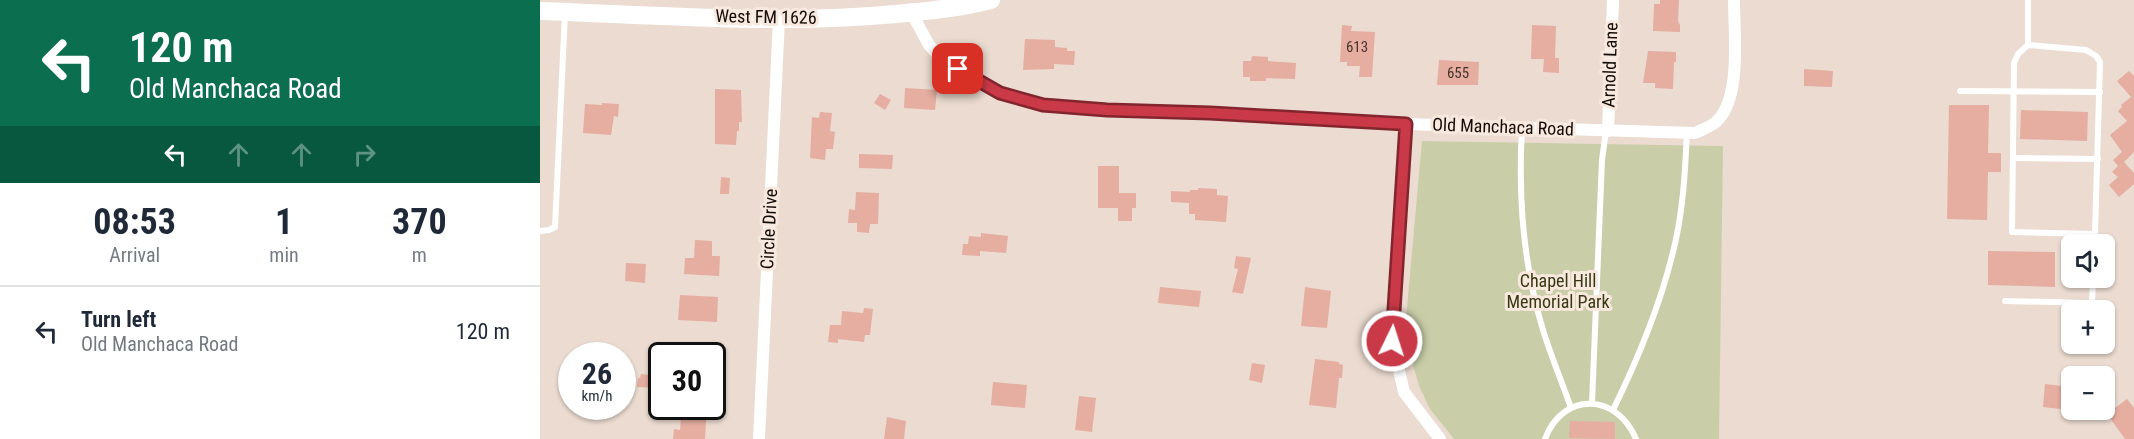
<!DOCTYPE html>
<meta charset="utf-8">
<style>
:root{--surface:#fff;--page:#f2f2f3;--text:#1f2937;--muted:#747a83;--line:#e0e1e3}
body{margin:0;font-family:"Roboto Condensed",sans-serif;background:var(--page);color:var(--text);height:100vh;display:flex;flex-direction:column;font-size:22px;white-space:nowrap}
*{box-sizing:border-box;margin:0}
p{font-size:20px;color:var(--muted)}
.icon{flex:none;width:33px;height:33px;fill:none;stroke:currentColor;stroke-width:2;stroke-linecap:round;stroke-linejoin:round}
.map{position:relative;flex:1;overflow:hidden}
.panel{display:flex;flex-direction:column;background:var(--surface);width:540px}
.panel>*{flex:none}
.top-card{background:#0b6e4f;color:#fff;overflow:hidden}
.fabs{position:absolute;left:1521px;top:234px;display:grid;gap:12px}
.fabs a{display:grid;place-items:center;width:54px;height:54px;border-radius:9px;background:var(--surface);box-shadow:0 2px 4px #0004;font-size:30px}
.speed{position:absolute;left:18px;top:342px;display:flex;gap:12px;font-size:30px;font-weight:700;text-align:center}
.speed>*{display:grid;place-content:center;width:78px;height:78px;border-radius:50%;background:var(--surface);box-shadow:0 2px 4px #0004;line-height:1}
.speed small{font-size:15px;font-weight:400}
.speed .limit{border:3px solid #111;border-radius:9px;background:#fff;color:#111}
.pin{position:absolute;display:grid;place-items:center;width:51px;height:51px;color:#fff;margin:-26px;border-radius:12px;box-shadow:0 3px 9px #0006}
.me{position:absolute;width:66px;margin:-33px;rotate:4deg;stroke-linejoin:round;filter:drop-shadow(0 0 4px #0008)}
.turn{display:flex;align-items:center;gap:21px;height:126px;padding:0 30px;font-size:27px}
.turn .icon{width:78px;height:78px;stroke-width:2.5}
.turn b{display:block;font-size:42px;line-height:51px}
.lanes{display:flex;align-items:center;height:57px;padding:0 30px;background:#0003;justify-content:center;gap:30px;direction:ltr}
.lanes .off{opacity:.35}
.eta{display:flex;justify-content:space-evenly;align-items:center;height:102px;text-align:center}
.eta b{font-size:36px;font-weight:700;line-height:42px}
ul{padding:0;list-style:none}
li{display:flex;align-items:center;gap:18px;height:90px;padding:0 30px;border-top:2px solid var(--line)}
li div{flex:1}
li b{display:block;font-size:22px}
li em{font-style:normal}
main{display:flex;flex:1;min-height:0}
.map>svg:first-child{display:block}
.green{fill:#c9cea9}
.building{fill:#e5aea1}
.lines{fill:none;stroke-linecap:round;stroke-linejoin:round}
.lane{stroke:#fff;stroke-width:6}
.street{stroke:#fff;stroke-width:12}
.secondary{stroke:#fff;stroke-width:18}
.route-casing{stroke:#83252e;stroke-width:15}
.route{stroke:#c93947;stroke-width:10}
.labels{text-anchor:middle;stroke-width:6;stroke-linejoin:round;paint-order:stroke}
.number-label{font-size:15px;fill:#46342e}
.street-label{font-size:18px;fill:#110c08;stroke:#f8e8dd}
.park-label{font-size:18px;fill:#363913;stroke:#f8e8dd}
</style>
<main>
<section class="panel">
<div class="top-card">
<div class="turn"><svg class="icon" aria-label="left" viewBox="0 0 24 24"><path d="M17 20v-9H6M10 6l-5 5 5 5"/></svg><div><b>120 m</b>Old Manchaca Road</div></div>
<div class="lanes"><svg class="icon" aria-label="left" viewBox="0 0 24 24"><path d="M17 20v-9H6M10 6l-5 5 5 5"/></svg><svg class="icon off" aria-label="ahead" viewBox="0 0 24 24"><path d="M12 20V5M6 11l6-6 6 6"/></svg><svg class="icon off" aria-label="ahead" viewBox="0 0 24 24"><path d="M12 20V5M6 11l6-6 6 6"/></svg><svg class="icon off" aria-label="right" viewBox="0 0 24 24"><path d="M7 20v-9h11M14 6l5 5-5 5"/></svg></div>
</div>
<div class="eta">
<div><b>08:53</b><p>Arrival</p></div>
<div><b>1</b><p>min</p></div>
<div><b>370</b><p>m</p></div>
</div>
<ul>
<li><svg class="icon" aria-label="left" viewBox="0 0 24 24"><path d="M17 20v-9H6M10 6l-5 5 5 5"/></svg><div><b>Turn left</b><p>Old Manchaca Road</p></div><em>120 m</em></li>
</ul>
</section>
<div class="map">
<svg width="1594" height="439" viewBox="0 0 1594 439">
<rect width="100%" height="100%" fill="#ebdbd0"/>
<path class="green" d="M 882,141 L 1183,146 L 1179,439 L 914,439 L 890,409 L 879,386 L 869,351 L 866,319 Z"/>
<g class="building">
<path d="M 1120,0 L 1139,0 L 1138,21 L 1140,25 L 1140,32 L 1113,31 L 1114,4 L 1120,4 Z"/>
<path d="M 802,25 L 812,26 L 811,31 L 835,32 L 832,77 L 819,77 L 820,66 L 807,66 L 807,62 L 800,62 Z"/>
<path d="M 992,25 L 1016,26 L 1015,58 L 1019,58 L 1019,73 L 1003,72 L 1004,59 L 991,59 Z"/>
<path d="M 485,39 L 515,40 L 515,47 L 527,48 L 527,51 L 535,51 L 534,65 L 514,64 L 514,69 L 483,70 Z"/>
<path d="M 1108,51 L 1136,52 L 1136,62 L 1134,62 L 1133,89 L 1115,88 L 1115,83 L 1103,83 Z"/>
<path d="M 712,56 L 728,57 L 728,61 L 756,63 L 755,79 L 726,78 L 726,81 L 710,81 L 710,77 L 703,77 L 703,61 L 711,61 Z"/>
<path d="M 899,60 L 939,62 L 938,85 L 897,85 Z"/>
<path d="M 1264,69 L 1293,71 L 1292,87 L 1264,86 Z"/>
<path d="M 1589,71 L 1594,76 L 1594,152 L 1584,162 L 1594,173 L 1594,184 L 1579,197 L 1569,185 L 1578,177 L 1572,172 L 1578,166 L 1573,160 L 1582,152 L 1570,135 L 1587,121 L 1578,111 L 1582,107 L 1581,105 L 1591,97 L 1577,81 Z"/>
<path d="M 365,88 L 397,90 L 395,110 L 364,108 Z"/>
<path d="M 175,89 L 201,90 L 202,122 L 199,122 L 199,131 L 197,131 L 196,145 L 175,144 Z"/>
<path d="M 340,94 L 351,100 L 345,110 L 334,103 Z"/>
<path d="M 62,103 L 79,104 L 78,117 L 74,116 L 71,135 L 43,133 L 45,104 L 62,105 Z"/>
<path d="M 1409,105 L 1449,105 L 1448,153 L 1461,153 L 1461,172 L 1448,172 L 1447,220 L 1407,219 Z"/>
<path d="M 1481,110 L 1548,112 L 1547,141 L 1480,139 Z"/>
<path d="M 280,112 L 292,113 L 290,131 L 295,132 L 293,149 L 286,149 L 285,160 L 270,158 L 272,117 L 279,118 Z"/>
<path d="M 319,154 L 353,155 L 352,169 L 319,168 Z"/>
<path d="M 558,166 L 579,166 L 579,193 L 596,193 L 596,208 L 592,208 L 592,221 L 578,221 L 578,208 L 558,208 Z"/>
<path d="M 181,177 L 190,178 L 189,194 L 180,194 Z"/>
<path d="M 658,188 L 677,189 L 677,195 L 688,196 L 686,222 L 655,220 L 655,214 L 649,214 L 649,203 L 631,202 L 631,191 L 650,192 L 650,190 L 658,190 Z"/>
<path d="M 316,192 L 339,193 L 338,224 L 330,224 L 329,233 L 317,232 L 317,223 L 308,223 L 309,209 L 315,210 Z"/>
<path d="M 441,233 L 468,236 L 466,253 L 440,251 L 440,256 L 422,255 L 423,244 L 428,244 L 429,236 L 441,237 Z"/>
<path d="M 155,240 L 172,241 L 172,256 L 180,256 L 179,276 L 144,274 L 145,258 L 154,258 Z"/>
<path d="M 1448,251 L 1515,252 L 1515,287 L 1448,285 Z"/>
<path d="M 696,256 L 711,258 L 703,294 L 692,292 L 698,269 L 694,268 Z"/>
<path d="M 86,263 L 106,264 L 105,283 L 85,281 Z"/>
<path d="M 620,287 L 661,291 L 659,307 L 618,303 Z"/>
<path d="M 765,287 L 791,291 L 787,328 L 761,326 Z"/>
<path d="M 140,295 L 178,297 L 177,322 L 138,320 Z"/>
<path d="M 324,308 L 333,309 L 330,335 L 325,335 L 324,342 L 298,339 L 298,343 L 288,342 L 290,325 L 301,325 L 302,311 L 323,313 Z"/>
<path d="M 775,359 L 799,362 L 799,364 L 803,365 L 802,378 L 799,378 L 796,408 L 769,405 Z"/>
<path d="M 712,363 L 725,365 L 722,383 L 709,380 Z"/>
<path d="M 101,374 L 118,376 L 117,388 L 97,387 L 98,378 L 100,378 Z"/>
<path d="M 453,382 L 487,385 L 485,408 L 451,405 Z"/>
<path d="M 1505,384 L 1531,387 L 1529,410 L 1503,407 Z"/>
<path d="M 539,396 L 556,398 L 552,432 L 535,430 Z"/>
<path d="M 1587,399 L 1594,408 L 1594,439 L 1585,439 L 1567,414 Z"/>
<path d="M 142,406 L 167,406 L 165,439 L 133,439 L 134,429 L 140,430 Z"/>
<path d="M 347,417 L 366,421 L 364,439 L 344,439 Z"/>
<path d="M 1030,421 L 1075,422 L 1075,439 L 1029,438 Z"/>
</g>
<g class="lines">
<g class="lane">
<path d="M 1488,45 L 1546,50 L 1556,56 L 1560,62 L 1555,234 L 1472,232 L 1474,63 L 1478,54 L 1488,45 L 1488,0"/>
<path d="M 1420,91 L 1560,92"/>
<path d="M 982,128 C 978,196 983,264 1003,330 C 1011,356 1022,382 1031,408"/>
<path d="M 1473,158 L 1558,159"/>
<path d="M 0,231 L 9,230 L 15,227 L 25,13"/>
<path d="M 1554,244 L 1555,234"/>
<path d="M 1465,301 L 1552,303 L 1553,278"/>
<path d="M 1052,403 L 1062,160 L 1066,131"/>
<path d="M 1073,410 C 1097,361 1119,308 1132,256 C 1143,215 1145,174 1147,132"/>
<path d="M 1005,439 C 1023,391 1077,393 1096,439"/>
</g>
<g class="street">
<path d="M 371,12 L 389,45 L 403,60 L 460,94 L 503,105 L 566,110 L 670,113 L 866,124 L 1155,133 C 1161,130 1170,127 1176,122 C 1202,99 1194,32 1194,0"/>
<path d="M 866,124 L 852,341 L 864,392 L 900,439"/>
<path d="M 1068,131 L 1073,0"/>
<path d="M 219,439 L 239,19"/>
</g>
<path class="secondary" d="M 0,11 C 118,15 238,25 356,14 C 388,11 420,8 451,0"/>
</g>
<g class="lines">
<defs>
<path id="route" d="M 418,69 L 460,93 L 503,105 L 567,110 L 670,113 L 866,124 L 852,341"/>
</defs>
<use href="#route" class="route-casing"/>
<use href="#route" class="route"/>
</g>
<g class="labels">
<g class="number-label">
<text x="817" y="52">613</text>
<text x="918" y="78">655</text>
</g>
<g class="street-label">
<text transform="translate(226 17) rotate(1)" y="6">West FM 1626</text>
<text transform="translate(1070 65) rotate(-88)" y="6">Arnold Lane</text>
<text transform="translate(963 127) rotate(2)" y="6">Old Manchaca Road</text>
<text transform="translate(229 229) rotate(-87)" y="6">Circle Drive</text>
</g>
<g class="park-label">
<text x="1018" y="287">Chapel Hill<tspan x="1018" dy="21">Memorial Park</tspan></text>
</g>
</g>
</svg>
<div class="fabs">
<a><svg class="icon" aria-label="sound" viewBox="0 0 24 24"><path d="M4 9h4l5-4v14l-5-4H4zM17 9q2 3 0 6"/></svg></a>
<a>+</a>
<a>−</a>
</div>
<div class="speed"><div>26<small>km/h</small></div><div class="limit">30</div></div>
<div class="pin" style="left:418px;top:69px;background:#d93025"><svg class="icon" aria-label="arrive" viewBox="0 0 24 24"><path d="M6 21V4h12l-3 4 3 4H6"/></svg></div>
<svg class="me" style="left:852px;top:341px" viewBox="-20 -20 40 40"><circle r="17" fill="#c93947" stroke="#fff" stroke-width="3"/><path d="M0-11L8 9 0 5-8 9z" fill="#fff"/></svg>
</div>
</main>
